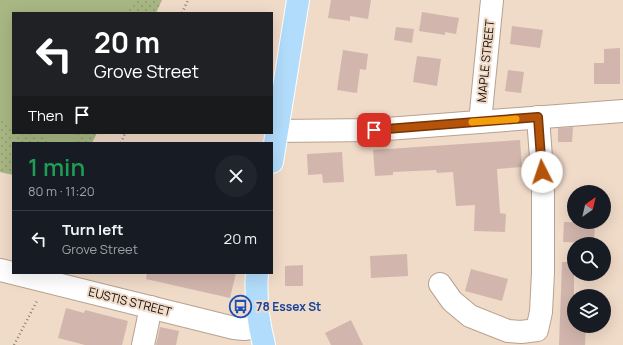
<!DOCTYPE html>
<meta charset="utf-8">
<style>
:root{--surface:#171b24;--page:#20242c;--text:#f1f3f6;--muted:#9ea1a6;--line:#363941}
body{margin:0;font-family:Manrope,sans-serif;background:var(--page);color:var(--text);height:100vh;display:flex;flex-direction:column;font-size:15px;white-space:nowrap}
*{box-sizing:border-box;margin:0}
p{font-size:13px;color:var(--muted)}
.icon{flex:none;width:22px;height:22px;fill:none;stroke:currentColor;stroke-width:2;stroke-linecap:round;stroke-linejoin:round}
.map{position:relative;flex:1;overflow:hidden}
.sheet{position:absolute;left:12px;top:142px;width:261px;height:132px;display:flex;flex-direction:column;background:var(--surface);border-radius:0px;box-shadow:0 4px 16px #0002}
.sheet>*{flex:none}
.guide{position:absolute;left:12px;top:12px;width:261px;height:122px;border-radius:0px;box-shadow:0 4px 16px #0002;background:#202124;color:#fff;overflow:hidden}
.needle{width:26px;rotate:34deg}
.buttons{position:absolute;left:567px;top:185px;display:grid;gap:8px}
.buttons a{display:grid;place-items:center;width:44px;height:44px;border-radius:50%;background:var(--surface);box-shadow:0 4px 16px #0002;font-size:20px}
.pin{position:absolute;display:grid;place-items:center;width:34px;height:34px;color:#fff;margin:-17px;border-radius:8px;box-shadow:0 2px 6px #0006}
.me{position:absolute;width:44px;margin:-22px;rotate:356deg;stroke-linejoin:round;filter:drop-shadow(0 0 3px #0008)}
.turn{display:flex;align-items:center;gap:14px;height:84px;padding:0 16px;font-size:18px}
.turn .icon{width:52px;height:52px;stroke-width:2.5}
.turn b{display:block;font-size:28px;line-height:34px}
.then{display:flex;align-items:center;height:38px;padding:0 16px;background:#0003;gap:8px;font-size:15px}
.round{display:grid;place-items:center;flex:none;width:42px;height:42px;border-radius:21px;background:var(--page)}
.summary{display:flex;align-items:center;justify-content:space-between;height:68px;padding:0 16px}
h1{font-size:24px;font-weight:600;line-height:30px;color:#1e9e55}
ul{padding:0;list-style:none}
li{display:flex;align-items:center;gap:12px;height:56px;padding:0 16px;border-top:1px solid var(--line)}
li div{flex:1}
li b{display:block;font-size:15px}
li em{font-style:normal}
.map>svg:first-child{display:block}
.park{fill:url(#park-dots)}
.garden{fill:#a8b783}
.building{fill:#d2b6ad}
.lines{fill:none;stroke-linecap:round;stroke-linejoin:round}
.minor-casing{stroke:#b7a291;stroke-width:24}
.major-casing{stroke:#fff;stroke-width:24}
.path{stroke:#8d7e71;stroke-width:2.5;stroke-dasharray:1 3;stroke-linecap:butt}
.minor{stroke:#fff;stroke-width:22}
.major{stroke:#b2dcfb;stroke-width:22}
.route-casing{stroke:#753606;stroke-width:10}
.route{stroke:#b45309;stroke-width:7}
.slow{stroke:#f59e0b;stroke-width:7}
.labels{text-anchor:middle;stroke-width:4;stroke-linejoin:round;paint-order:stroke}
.street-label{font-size:12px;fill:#130c06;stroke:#f0dac8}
.transit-label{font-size:12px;font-weight:bold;fill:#164399;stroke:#f0dac8;text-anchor:start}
</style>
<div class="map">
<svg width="623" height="345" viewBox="0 0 623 345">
<defs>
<pattern id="park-dots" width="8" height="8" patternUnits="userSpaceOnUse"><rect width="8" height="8" fill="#a8b783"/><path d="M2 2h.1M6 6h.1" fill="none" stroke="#909c70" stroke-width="1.8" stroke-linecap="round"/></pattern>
</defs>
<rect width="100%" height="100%" fill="#f0dac8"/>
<path class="park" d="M 0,0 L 162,0 L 156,13 L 13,13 L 13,133 L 97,133 L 92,143 L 13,143 L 13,175 L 0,172 Z"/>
<g class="garden">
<path d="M 0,0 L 132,0 L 127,13 L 13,13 L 13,125 L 0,120 Z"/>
<path d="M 32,133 L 77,133 L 73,143 L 57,143 Z"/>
</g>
<g class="building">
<path d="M 331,0 L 371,0 L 368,19 L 350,16 L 350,21 L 328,18 Z"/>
<path d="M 422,12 L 459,18 L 456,34 L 445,32 L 445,35 L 419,31 Z"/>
<path d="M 512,26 L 543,30 L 540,48 L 510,44 Z"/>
<path d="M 396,27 L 414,29 L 412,43 L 394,40 Z"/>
<path d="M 620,48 L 620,84 L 594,84 L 594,63 L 604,63 L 604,49 Z"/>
<path d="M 343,50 L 368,54 L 366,70 L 360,69 L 357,93 L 337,90 Z"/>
<path d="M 417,56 L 441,59 L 437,86 L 413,82 Z"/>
<path d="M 508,70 L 524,72 L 521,93 L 505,91 Z"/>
<path d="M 573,127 L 572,142 L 558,142 L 558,128 Z"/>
<path d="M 520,140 L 522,167 L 497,169 L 500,213 L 506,214 L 505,232 L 474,231 L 475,205 L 456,206 L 453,172 L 437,173 L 436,170 L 393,172 L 393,175 L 375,176 L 373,150 Z"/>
<path d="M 342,152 L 344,182 L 323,183 L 322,174 L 308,175 L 307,154 Z"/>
<path d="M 564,222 L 595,223 L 594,243 L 563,242 Z"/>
<path d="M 407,254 L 408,276 L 371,278 L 370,256 Z"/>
<path d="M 562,262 L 574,262 L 574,326 L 586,326 L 585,345 L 559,345 Z"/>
<path d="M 303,265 L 303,286 L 285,286 L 285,266 Z"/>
<path d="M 471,269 L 508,279 L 502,301 L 465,291 Z"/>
<path d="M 147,273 L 236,273 L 230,298 L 146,279 Z"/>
<path d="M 66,308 L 84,313 L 85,310 L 128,321 L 122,345 L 85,345 L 58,338 Z"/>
<path d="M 351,320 L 363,345 L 331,345 L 325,333 Z"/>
<path d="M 160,327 L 179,331 L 176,345 L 156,345 Z"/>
</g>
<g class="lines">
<defs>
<g id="minor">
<path d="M 480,122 L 492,0"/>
<path d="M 276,131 L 374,130 L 623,111"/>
<path d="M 0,270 L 234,328 L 244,329 L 260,327"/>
<path d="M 440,284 L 452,301 L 470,316 L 508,331 L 521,332 L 537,330 L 541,312 L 543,273 L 543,185 L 538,117"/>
<path d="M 143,345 L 151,307"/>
</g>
<g id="major">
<path d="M 272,162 L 298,0"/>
<path d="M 257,273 C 255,298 258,321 264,345"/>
</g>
</defs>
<use href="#minor" class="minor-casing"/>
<use href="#major" class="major-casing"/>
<g class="path">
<path d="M 182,13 L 188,0"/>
<path d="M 121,143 L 125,133"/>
<path d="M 14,345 L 38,299"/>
</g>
<use href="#minor" class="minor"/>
<use href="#major" class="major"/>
</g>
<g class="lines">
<defs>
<path id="route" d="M 374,130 L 538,117 L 542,172"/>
</defs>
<use href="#route" class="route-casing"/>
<use href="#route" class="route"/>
<path class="slow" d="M 472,122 L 516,119"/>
</g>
<defs>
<symbol id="bus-ring" viewBox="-11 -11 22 22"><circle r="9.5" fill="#f0dac8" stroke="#1a4fb4" stroke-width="1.5"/><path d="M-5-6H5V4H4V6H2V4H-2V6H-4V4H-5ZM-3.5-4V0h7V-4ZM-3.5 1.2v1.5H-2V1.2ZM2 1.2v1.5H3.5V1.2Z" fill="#1a4fb4"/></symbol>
</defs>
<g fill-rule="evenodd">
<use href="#bus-ring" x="228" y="294" width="25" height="25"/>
</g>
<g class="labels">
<g class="street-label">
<text transform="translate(486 61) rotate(-84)" y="4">MAPLE STREET</text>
<text transform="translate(130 302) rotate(14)" y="4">EUSTIS STREET</text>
</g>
<g class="transit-label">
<text x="256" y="311">78 Essex St</text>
</g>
</g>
</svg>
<div class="buttons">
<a><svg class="needle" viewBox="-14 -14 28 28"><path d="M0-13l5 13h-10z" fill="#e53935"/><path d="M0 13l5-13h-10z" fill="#9ea1a6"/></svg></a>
<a><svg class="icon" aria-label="search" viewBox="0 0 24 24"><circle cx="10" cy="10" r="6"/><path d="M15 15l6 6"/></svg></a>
<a><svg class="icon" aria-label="layers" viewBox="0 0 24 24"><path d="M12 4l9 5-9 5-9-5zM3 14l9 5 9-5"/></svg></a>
</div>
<div class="pin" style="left:374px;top:130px;background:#d93025"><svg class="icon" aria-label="arrive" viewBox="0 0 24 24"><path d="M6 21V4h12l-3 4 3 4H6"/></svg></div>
<svg class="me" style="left:542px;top:172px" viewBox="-20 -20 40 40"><circle r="19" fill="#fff"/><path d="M0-13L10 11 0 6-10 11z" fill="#b45309"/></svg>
<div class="guide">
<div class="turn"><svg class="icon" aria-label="left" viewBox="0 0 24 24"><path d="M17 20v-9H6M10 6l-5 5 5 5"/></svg><div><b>20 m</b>Grove Street</div></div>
<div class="then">Then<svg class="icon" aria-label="arrive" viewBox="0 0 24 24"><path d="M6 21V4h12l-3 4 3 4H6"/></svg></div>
</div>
<section class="sheet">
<div class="summary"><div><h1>1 min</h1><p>80 m · 11:20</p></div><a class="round"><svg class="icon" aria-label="close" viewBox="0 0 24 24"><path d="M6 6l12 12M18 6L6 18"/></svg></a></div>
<ul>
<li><svg class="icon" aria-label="left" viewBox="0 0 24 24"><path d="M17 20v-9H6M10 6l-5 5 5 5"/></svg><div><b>Turn left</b><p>Grove Street</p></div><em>20 m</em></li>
</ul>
</section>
</div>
